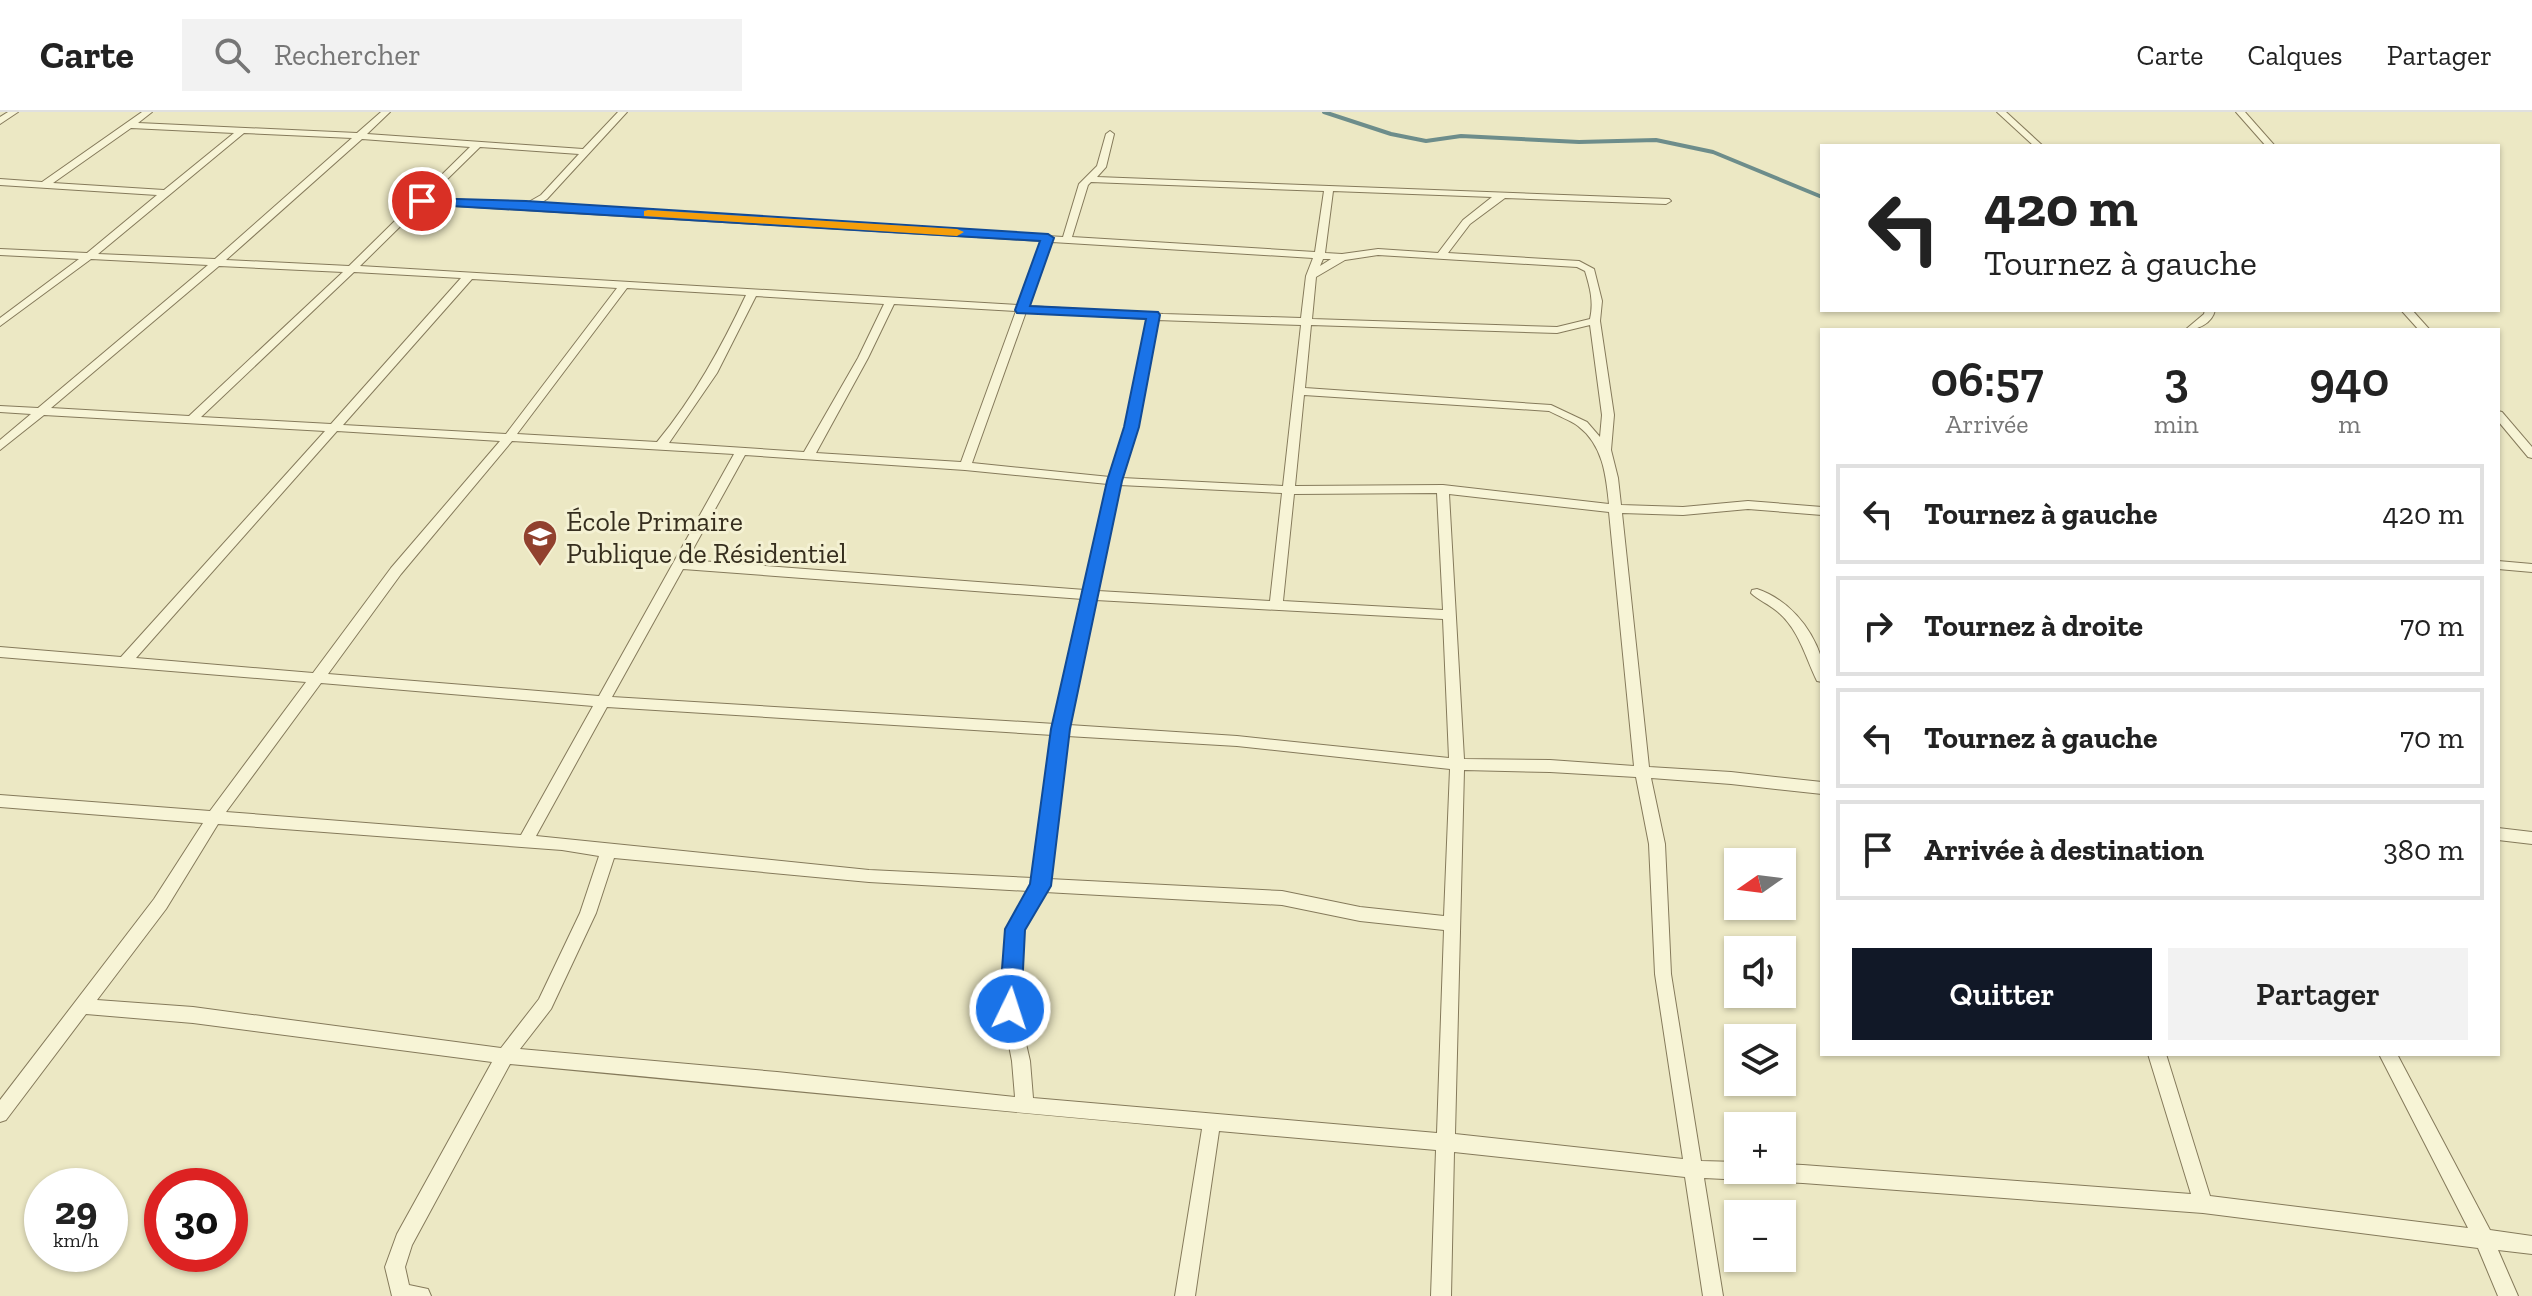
<!DOCTYPE html>
<html lang="fr">
<meta charset="utf-8">
<style>
:root{--surface:#fff;--page:#f2f2f2;--text:#222;--muted:#767676;--line:#e0e0e0;--accent:#111827}
body{margin:0;font-family:"Zilla Slab",serif;background:var(--page);color:var(--text);height:100vh;display:flex;flex-direction:column;font-size:30px;white-space:nowrap}
*{box-sizing:border-box;margin:0}
p{font-size:26px;color:var(--muted)}
.icon{flex:none;width:44px;height:44px;fill:none;stroke:currentColor;stroke-width:2;stroke-linecap:round;stroke-linejoin:round}
.map{position:relative;flex:1;overflow:hidden}
.drawer{position:absolute;left:1820px;top:216px;width:680px;height:728px;display:flex;flex-direction:column;background:var(--surface);border-radius:0px;box-shadow:0 2px 6px #0004}
.drawer>*{flex:none}
.top-card{position:absolute;left:1820px;top:32px;width:680px;height:168px;border-radius:0px;box-shadow:0 2px 6px #0004;background:#fff;color:var(--text);overflow:hidden}
.needle{width:52px;rotate:256deg}
.fabs{position:absolute;left:1724px;top:736px;display:grid;gap:16px}
.fabs a{display:grid;place-items:center;width:72px;height:72px;border-radius:0px;background:var(--surface);box-shadow:0 2px 6px #0004;font-size:40px}
.speed{position:absolute;left:24px;top:1056px;display:flex;gap:16px;font-size:40px;font-weight:700;text-align:center}
.speed>*{display:grid;place-content:center;width:104px;height:104px;border-radius:50%;background:var(--surface);box-shadow:0 2px 6px #0004;line-height:1}
.speed small{font-size:20px;font-weight:400}
.speed .limit{border:12px solid #d22;background:#fff;color:#111}
.pin{position:absolute;display:grid;place-items:center;width:68px;height:68px;color:#fff;margin:-34px;border:4px solid #fff;border-radius:50%;box-shadow:0 2px 8px #0007}
.me{position:absolute;width:88px;margin:-44px;rotate:4deg;stroke-linejoin:round;filter:drop-shadow(0 0 6px #0008)}
.turn{display:flex;align-items:center;gap:28px;height:168px;padding:0 32px;font-size:36px}
.turn .icon{width:104px;height:104px;stroke-width:2.5}
.turn b{display:block;font-size:56px;line-height:68px}
.eta{display:flex;justify-content:space-evenly;align-items:center;height:136px;text-align:center}
.eta b{font-size:48px;font-weight:600;line-height:56px}
.button{display:flex;gap:16px;margin-top:auto;padding:16px 32px}
.button a{flex:1;height:92px;border-radius:0px;background:var(--accent);color:#fff;font-size:32px;font-weight:600;line-height:92px;text-align:center}
.button a+a{background:var(--page);color:var(--text)}
ul{padding:0;list-style:none}
li{display:flex;align-items:center;gap:24px;height:100px;margin:0 16px 12px;padding:0 16px;border:4px solid var(--line);border-radius:0px}
li div{flex:1}
li b{display:block;font-size:30px}
li em{font-style:normal}
header{display:flex;align-items:center;gap:48px;box-sizing:border-box;height:112px;padding:0 40px;background:var(--surface);border-bottom:2px solid var(--line)}
header strong{font-size:38px}
nav{display:flex;gap:44px;margin-inline-start:auto;font-size:28px}
.search{width:560px;height:72px;background:var(--page);display:flex;align-items:center;gap:20px;box-sizing:border-box;padding:0 28px;border-radius:0px;color:var(--muted);font-size:30px}
.map>svg:first-child{display:block}
.lines{fill:none;stroke-linecap:round;stroke-linejoin:round}
.stream{stroke:#6d8d8b;stroke-width:4}
.minor-casing{stroke:#857a5b;stroke-width:2}
.minor{fill:#f7f4d6;fill-rule:evenodd}
.route{fill:#1a73e8;stroke:#114b97;stroke-width:2}
.slow{fill:#f59e0b}
.labels{text-anchor:middle;stroke-width:6;stroke-linejoin:round;paint-order:stroke}
.poi-label{font-size:28px;fill:#362e1e;stroke:#f4f1d3;text-anchor:start}
</style>
<header>
<strong>Carte</strong>
<div class="search"><svg class="icon" aria-label="search" viewBox="0 0 24 24"><circle cx="10" cy="10" r="6"/><path d="M15 15l6 6"/></svg>Rechercher</div>
<nav><a>Carte</a><a>Calques</a><a>Partager</a></nav>
</header>
<div class="map">
<svg width="2532" height="1184" viewBox="0 0 2532 1184">
<rect width="100%" height="100%" fill="#ece8c4"/>
<g class="lines">
<path class="stream" d="M 1324,0 L 1391,22 L 1426,29 L 1461,24 L 1579,30 L 1656,28 L 1713,40 L 1822,85"/>
<defs>
<g id="minor">
<path d="M 8,0 L 18,0 L 0,12 L 0,5 Z"/>
<path d="M 142,0 L 152,0 L 138,11 L 357,21 L 381,0 L 390,0 L 367,22 L 583,37 L 618,0 L 627,0 L 547,87 L 539,92 L 1063,125 L 1079,72 L 1097,54 L 1106,22 L 1110,19 L 1114,22 L 1106,55 L 1097,65 L 1669,87 L 1671,89 L 1666,92 L 1505,86 L 1470,112 L 1448,141 L 1579,149 L 1594,157 L 1602,189 L 1600,209 L 1614,303 L 1611,338 L 1618,366 L 1621,393 L 1683,395 L 1748,389 L 1822,395 L 1822,403 L 1748,397 L 1683,403 L 1622,401 L 1649,655 L 1731,660 L 1822,670 L 1822,682 L 1731,672 L 1651,666 L 1665,732 L 1671,862 L 1701,1049 L 1738,1050 L 1738,1058 L 1782,1058 L 1782,1052 L 1803,1053 L 2191,1082 L 2148,942 L 2166,942 L 2210,1084 L 2468,1116 L 2379,942 L 2397,942 L 2490,1118 L 2532,1124 L 2532,1142 L 2498,1138 L 2518,1184 L 2498,1184 L 2478,1136 L 2203,1101 L 1803,1071 L 1704,1066 L 1723,1184 L 1703,1184 L 1685,1065 L 1454,1040 L 1451,1184 L 1431,1184 L 1436,1038 L 1219,1019 L 1195,1184 L 1175,1184 L 1202,1017 C 971,997 741,973 510,952 L 412,1133 L 405,1155 L 409,1173 L 428,1177 L 431,1184 L 392,1184 L 385,1155 L 397,1122 L 492,950 L 193,911 L 86,902 L 6,1008 L 0,1010 L 0,988 L 154,787 L 203,711 L 0,695 L 0,683 L 210,699 L 306,570 L 0,545 L 0,535 L 121,545 L 325,319 L 44,303 L 0,338 L 0,328 L 31,302 L 0,300 L 0,294 L 38,296 L 208,153 L 91,147 L 0,214 L 0,206 L 79,147 L 0,143 L 0,137 L 87,141 L 157,83 L 0,73 L 0,67 L 42,70 ZM 131,16 L 234,21 L 164,78 L 53,71 ZM 244,21 L 352,26 L 215,147 L 98,142 ZM 362,27 L 470,35 L 349,154 L 226,148 ZM 480,35 L 579,42 L 541,83 L 527,91 L 428,86 ZM 1091,70 L 1324,79 L 1315,140 L 1072,125 L 1088,73 ZM 1333,79 L 1492,85 L 1463,108 L 1438,141 L 1378,137 L 1342,142 L 1325,141 ZM 423,92 L 1042,129 L 1018,193 L 360,154 ZM 1052,130 L 1313,146 L 1306,164 L 1301,206 L 1163,202 L 1028,194 ZM 1378,143 L 1577,155 L 1585,159 C 1590,175 1594,190 1590,207 L 1557,215 L 1312,207 L 1316,165 L 1345,148 ZM 1323,147 L 1331,147 L 1320,154 ZM 219,154 L 343,160 L 189,304 L 51,296 ZM 354,160 L 461,166 L 331,312 L 201,305 ZM 472,167 L 617,176 L 506,322 L 343,313 ZM 627,176 L 746,183 C 721,236 694,285 657,330 L 517,322 ZM 756,184 L 884,192 L 858,246 L 804,340 L 669,331 L 717,261 ZM 894,192 L 1016,199 L 961,350 L 816,341 L 868,246 ZM 1026,200 L 1147,207 L 1125,315 L 1110,365 L 972,351 ZM 1157,208 L 1301,213 L 1283,374 L 1122,366 L 1137,315 ZM 1311,213 L 1557,221 L 1590,213 L 1602,303 L 1600,325 L 1587,310 L 1551,293 L 1305,276 ZM 1304,283 L 1549,299 C 1558,304 1570,308 1578,314 C 1603,333 1606,363 1609,392 L 1443,373 L 1295,374 ZM 337,319 L 500,329 L 391,456 L 313,561 L 136,546 ZM 512,329 L 734,342 L 599,584 L 328,562 L 401,462 ZM 745,343 L 965,358 L 1108,372 L 1085,478 L 687,448 ZM 1120,373 L 1282,381 L 1270,489 L 1098,479 ZM 1437,381 L 1443,498 L 1283,489 L 1294,382 ZM 1449,382 L 1609,400 L 1634,654 L 1550,648 L 1464,647 ZM 683,457 L 1083,487 L 1055,612 L 612,585 ZM 1096,488 L 1443,507 L 1449,646 L 1237,624 L 1069,613 ZM 321,571 L 593,594 L 521,723 L 226,700 ZM 607,595 L 1053,623 L 1033,766 L 869,758 L 536,724 ZM 1067,624 L 1237,634 L 1450,657 L 1444,804 L 1360,795 L 1282,779 L 1049,767 ZM 1464,658 L 1550,660 L 1636,665 L 1649,732 L 1655,862 L 1683,1047 L 1455,1022 ZM 218,712 L 562,738 L 599,744 L 580,801 L 539,887 L 501,936 L 193,895 L 97,888 L 166,797 ZM 614,746 L 869,770 L 1029,779 L 1007,817 L 1002,897 L 1012,949 L 1015,985 L 777,960 L 520,937 L 551,897 L 596,801 ZM 1045,780 L 1282,793 L 1360,809 L 1444,818 L 1437,1021 L 1033,986 L 1030,949 L 1018,897 L 1023,818 Z"/>
<path d="M 1997,0 L 2006,0 L 2043,34 L 2034,34 Z"/>
<path d="M 2236,0 L 2245,0 L 2275,34 L 2266,34 Z"/>
<path d="M 2205,198 L 2215,198 C 2212,212 2197,218 2185,218 L 2204,202 Z"/>
<path d="M 2401,198 L 2412,198 L 2430,218 L 2419,218 Z"/>
<path d="M 2498,299 L 2502,300 L 2532,335 L 2532,346 L 2528,345 L 2498,309 Z"/>
<path d="M 2498,449 L 2532,452 L 2532,460 L 2498,457 Z"/>
<path d="M 1757,477 C 1787,487 1811,514 1821,545 C 1823,552 1822,562 1822,570 L 1817,569 C 1805,544 1799,518 1778,500 C 1769,492 1758,488 1751,481 L 1752,478 Z"/>
<path d="M 2498,716 L 2532,720 L 2532,732 L 2498,728 Z"/>
</g>
</defs>
<use href="#minor" class="minor-casing"/>
<use href="#minor" class="minor"/>
</g>
<path class="route" d="M 422,86 L 526,89 L 1048,122 L 1054,126 L 1030,194 L 1158,200 L 1160,203 L 1139,315 L 1122,369 L 1070,617 L 1051,774 L 1025,818 L 1021,897 L 1018,904 L 1010,907 L 1002,904 L 999,897 L 1005,817 L 1030,772 L 1051,617 L 1107,369 L 1124,315 L 1146,207 L 1017,201 L 1015,198 L 1040,129 L 418,92 L 416,89 Z"/>
<path class="slow" d="M 648,98 L 957,117 L 964,120 L 957,124 L 644,104 L 644,99 Z"/>
<defs>
<symbol id="school-pin" viewBox="-11 -11 22 30"><path d="M0 17L-7.5 6A9.5 9.5 0 1 1 7.5 6Z" fill="#91412e" stroke="#f4f1d3"/><path d="M0-5L7-2L0 1L-7-2ZM-4 1L0 2.5L4 1V4Q0 6-4 4Z" fill="#fff"/></symbol>
</defs>
<g fill-rule="evenodd">
<use href="#school-pin" x="520" y="405" width="40" height="54"/>
</g>
<g class="labels">
<g class="poi-label">
<text x="566" y="419">École Primaire<tspan x="566" dy="32">Publique de Résidentiel</tspan></text>
</g>
</g>
</svg>
<div class="fabs">
<a><svg class="needle" viewBox="-14 -14 28 28"><path d="M0-13l5 13h-10z" fill="#e53935"/><path d="M0 13l5-13h-10z" fill="#767676"/></svg></a>
<a><svg class="icon" aria-label="sound" viewBox="0 0 24 24"><path d="M4 9h4l5-4v14l-5-4H4zM17 9q2 3 0 6"/></svg></a>
<a><svg class="icon" aria-label="layers" viewBox="0 0 24 24"><path d="M12 4l9 5-9 5-9-5zM3 14l9 5 9-5"/></svg></a>
<a>+</a>
<a>−</a>
</div>
<div class="speed"><div>29<small>km/h</small></div><div class="limit">30</div></div>
<div class="pin" style="left:422px;top:89px;background:#d93025"><svg class="icon" aria-label="arrive" viewBox="0 0 24 24"><path d="M6 21V4h12l-3 4 3 4H6"/></svg></div>
<svg class="me" style="left:1010px;top:897px" viewBox="-20 -20 40 40"><circle r="17" fill="#1a73e8" stroke="#fff" stroke-width="3"/><path d="M0-11L8 9 0 5-8 9z" fill="#fff"/></svg>
<div class="top-card">
<div class="turn"><svg class="icon" aria-label="left" viewBox="0 0 24 24"><path d="M17 20v-9H6M10 6l-5 5 5 5"/></svg><div><b>420 m</b>Tournez à gauche</div></div>
</div>
<section class="drawer">
<div class="eta">
<div><b>06:57</b><p>Arrivée</p></div>
<div><b>3</b><p>min</p></div>
<div><b>940</b><p>m</p></div>
</div>
<ul>
<li><svg class="icon" aria-label="left" viewBox="0 0 24 24"><path d="M17 20v-9H6M10 6l-5 5 5 5"/></svg><div><b>Tournez à gauche</b></div><em>420 m</em></li>
<li><svg class="icon" aria-label="right" viewBox="0 0 24 24"><path d="M7 20v-9h11M14 6l5 5-5 5"/></svg><div><b>Tournez à droite</b></div><em>70 m</em></li>
<li><svg class="icon" aria-label="left" viewBox="0 0 24 24"><path d="M17 20v-9H6M10 6l-5 5 5 5"/></svg><div><b>Tournez à gauche</b></div><em>70 m</em></li>
<li><svg class="icon" aria-label="arrive" viewBox="0 0 24 24"><path d="M6 21V4h12l-3 4 3 4H6"/></svg><div><b>Arrivée à destination</b></div><em>380 m</em></li>
</ul>
<div class="button"><a>Quitter</a><a>Partager</a></div>
</section>
</div>
